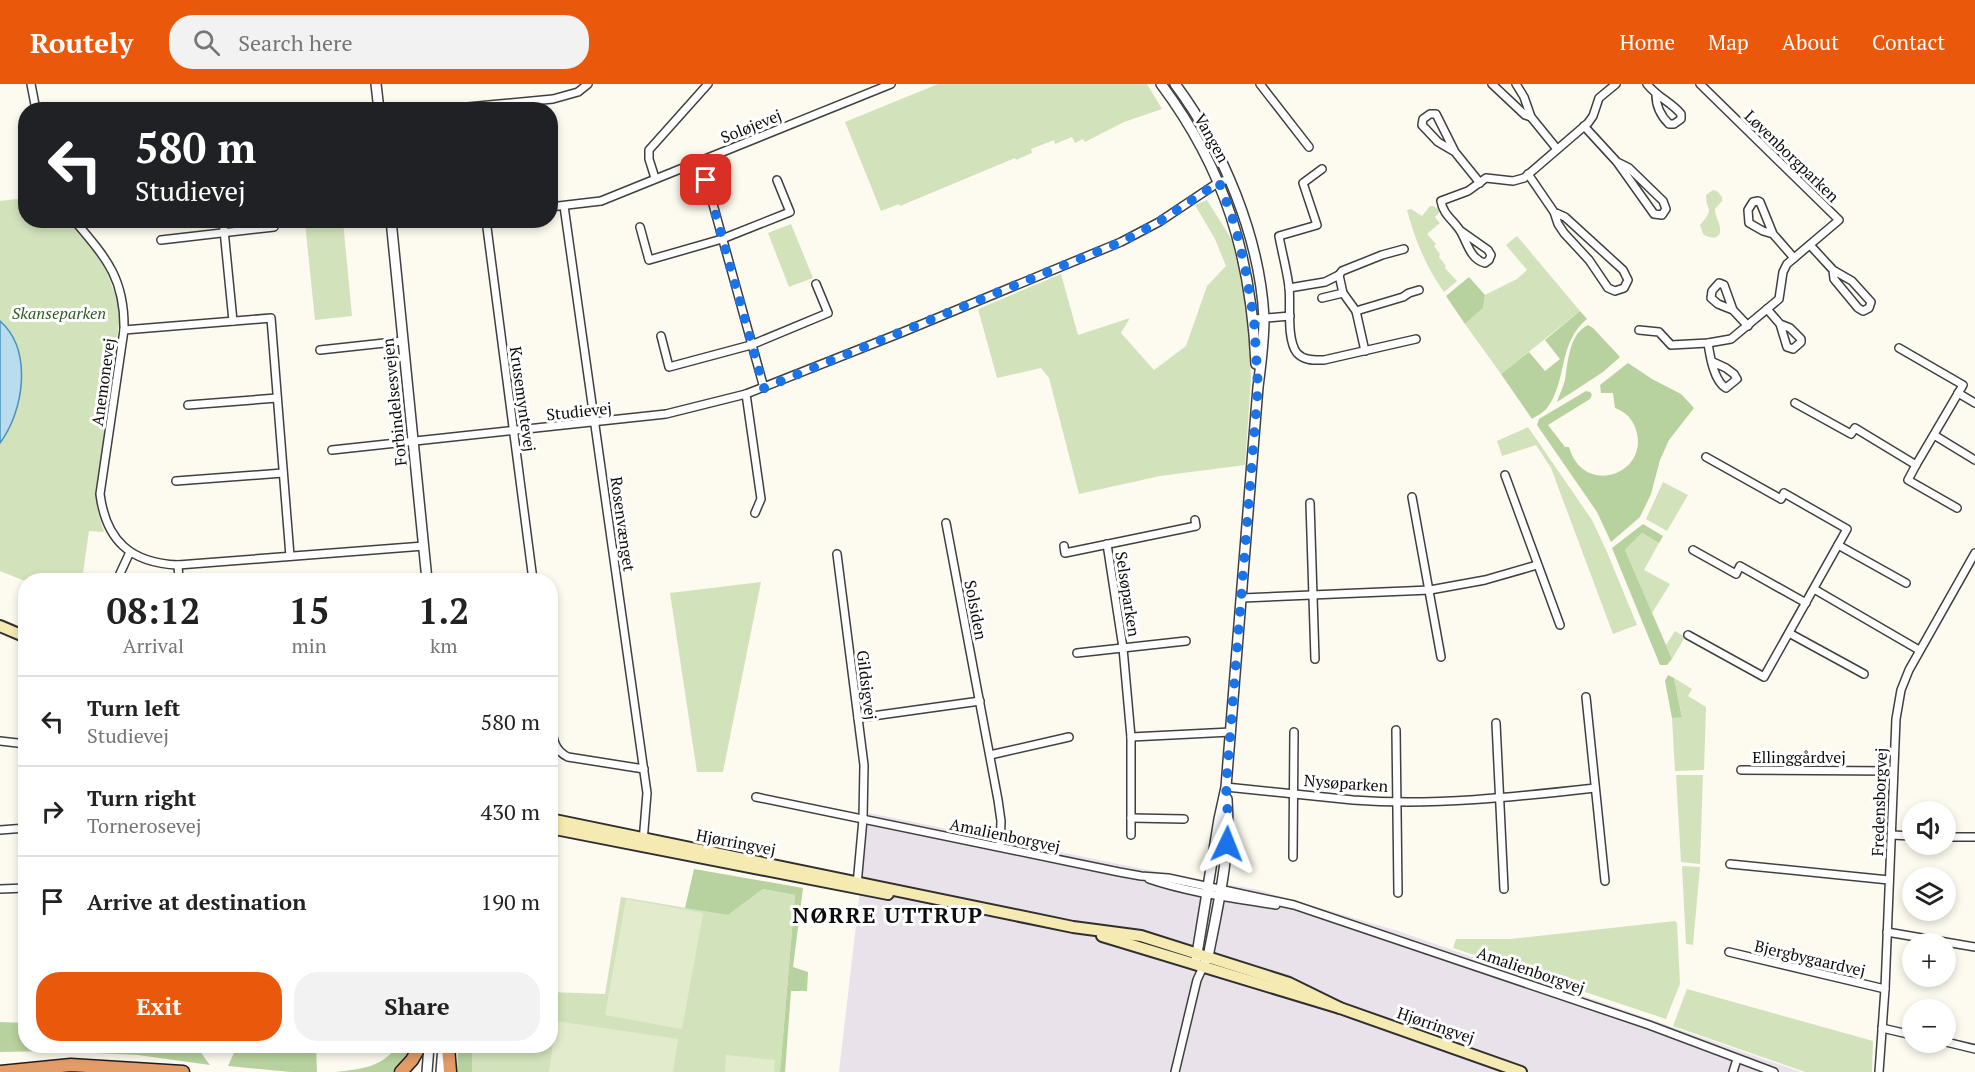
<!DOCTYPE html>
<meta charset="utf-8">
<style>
:root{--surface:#fff;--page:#f2f2f2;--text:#222;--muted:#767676;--line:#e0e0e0;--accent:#ea580c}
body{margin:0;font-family:"PT Serif",serif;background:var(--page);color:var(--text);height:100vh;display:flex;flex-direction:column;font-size:22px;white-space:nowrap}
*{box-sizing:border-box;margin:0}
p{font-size:20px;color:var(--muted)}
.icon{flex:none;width:33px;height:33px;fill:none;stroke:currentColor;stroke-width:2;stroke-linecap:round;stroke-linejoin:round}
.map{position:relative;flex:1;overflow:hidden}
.details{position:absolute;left:18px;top:489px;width:540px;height:480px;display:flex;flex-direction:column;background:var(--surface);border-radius:24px;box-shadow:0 3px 9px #0003}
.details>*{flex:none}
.hud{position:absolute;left:18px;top:18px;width:540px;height:126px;border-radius:24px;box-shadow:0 3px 9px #0003;background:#202124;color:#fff;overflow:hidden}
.controls{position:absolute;left:1902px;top:717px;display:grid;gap:12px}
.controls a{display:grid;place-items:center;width:54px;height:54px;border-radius:50%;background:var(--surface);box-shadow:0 3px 9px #0003;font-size:30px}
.pin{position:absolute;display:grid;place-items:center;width:51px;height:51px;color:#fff;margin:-26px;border-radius:12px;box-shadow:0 3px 9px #0006}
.me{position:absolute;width:66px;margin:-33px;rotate:2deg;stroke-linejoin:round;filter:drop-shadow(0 0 4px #0008)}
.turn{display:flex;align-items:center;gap:21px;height:126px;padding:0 18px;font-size:27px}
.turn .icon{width:78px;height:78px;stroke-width:2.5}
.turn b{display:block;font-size:42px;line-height:51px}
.eta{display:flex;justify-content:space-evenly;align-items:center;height:102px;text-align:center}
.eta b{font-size:36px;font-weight:800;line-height:42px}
.primary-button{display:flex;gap:12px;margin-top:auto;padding:12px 18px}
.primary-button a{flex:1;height:69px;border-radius:24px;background:var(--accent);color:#fff;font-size:24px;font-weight:800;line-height:69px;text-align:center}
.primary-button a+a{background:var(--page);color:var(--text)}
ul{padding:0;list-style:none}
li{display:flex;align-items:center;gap:18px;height:90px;padding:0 18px;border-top:2px solid var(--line)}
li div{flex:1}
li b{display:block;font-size:22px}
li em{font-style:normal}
header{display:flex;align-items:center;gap:36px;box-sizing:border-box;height:84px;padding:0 30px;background:var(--accent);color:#fff}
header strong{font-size:28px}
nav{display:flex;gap:33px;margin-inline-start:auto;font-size:21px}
.search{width:420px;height:54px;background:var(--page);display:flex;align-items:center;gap:15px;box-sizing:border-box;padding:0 21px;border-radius:24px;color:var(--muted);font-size:22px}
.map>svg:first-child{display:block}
.industrial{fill:#e9e2eb}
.green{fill:#d2e3bc}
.forest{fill:#b7d29e}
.pitch{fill:#e2eccd}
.water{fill:#b9ddee;stroke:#4993bd;stroke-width:1.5}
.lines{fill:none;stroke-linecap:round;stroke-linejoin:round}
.minor-casing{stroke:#404040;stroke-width:10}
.tertiary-casing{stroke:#404040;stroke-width:12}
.secondary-casing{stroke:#2f2f2f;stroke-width:14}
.motorway-casing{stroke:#1e1e1e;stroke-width:15}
.minor{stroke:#fff;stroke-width:7}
.tertiary{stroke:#fff;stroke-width:9}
.secondary{stroke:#f5ebb2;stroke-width:10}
.motorway{stroke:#e39b67;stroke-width:12}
.route{stroke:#1a73e8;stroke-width:10;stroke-dasharray:0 18}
.labels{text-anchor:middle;stroke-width:6;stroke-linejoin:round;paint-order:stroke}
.street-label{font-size:16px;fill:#0d0d0d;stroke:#fff}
.park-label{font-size:16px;font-style:italic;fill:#335d25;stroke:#fff}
.district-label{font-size:22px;font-weight:bold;letter-spacing:1.5px;fill:#0d0d0d;stroke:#fff}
</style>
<header>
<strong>Routely</strong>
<div class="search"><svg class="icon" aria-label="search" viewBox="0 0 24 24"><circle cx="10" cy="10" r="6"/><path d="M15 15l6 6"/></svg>Search here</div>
<nav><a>Home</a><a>Map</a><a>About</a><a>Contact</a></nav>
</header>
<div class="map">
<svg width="1975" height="988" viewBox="0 0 1975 988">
<rect width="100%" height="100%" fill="#fdfaef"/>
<path class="industrial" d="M 869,729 L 1158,788 L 1259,806 L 1398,847 L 1801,988 L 839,988 Z"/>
<g class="green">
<path d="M 938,0 L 1147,0 L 1162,25 L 1124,38 L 1085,58 L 1083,55 L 1075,59 L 1072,53 L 1055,60 L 1054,56 L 1031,65 L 1032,69 L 1016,76 L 1015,74 L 900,122 L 899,120 L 881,127 L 845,38 Z"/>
<path d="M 1713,106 L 1717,107 L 1722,113 L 1722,117 L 1715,125 C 1715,132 1719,137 1720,144 C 1722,156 1709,155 1703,150 L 1700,141 C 1716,123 1706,128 1706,111 Z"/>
<path d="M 25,114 L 26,136 L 70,137 L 104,181 L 118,218 L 119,240 L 96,410 L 98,428 L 104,448 L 89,447 L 82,496 L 25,497 L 0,487 L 0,117 Z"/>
<path d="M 1207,116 L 1232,156 L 1248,228 L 1251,295 L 1245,381 L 1160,392 L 1079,410 L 1049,294 L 1041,284 L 997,294 L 978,225 L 1061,190 L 1078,251 L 1130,234 L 1121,249 L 1154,286 L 1186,262 L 1207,202 L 1226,182 L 1215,155 L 1195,121 Z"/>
<path d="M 1430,122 L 1433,122 L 1440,126 L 1440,128 L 1435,133 L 1440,139 L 1427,150 L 1436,160 L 1434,162 L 1440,170 L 1439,173 L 1446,182 L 1445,184 L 1457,197 L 1444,208 C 1426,183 1415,156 1407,126 L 1411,125 L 1422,132 Z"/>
<path d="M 328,137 L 343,137 L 352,232 L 315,236 L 305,139 Z"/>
<path d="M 791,140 L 813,194 L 789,203 L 768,149 Z"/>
<path d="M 1517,152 L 1580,227 L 1501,290 L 1465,240 L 1483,224 L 1485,211 L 1517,195 L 1527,186 L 1506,161 Z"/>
<path d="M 1528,343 L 1592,436 L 1607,468 L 1637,541 L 1613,550 L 1551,384 L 1536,361 L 1502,372 L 1497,357 Z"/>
<path d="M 1663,398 L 1688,411 L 1667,447 L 1646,435 Z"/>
<path d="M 1642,449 L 1659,459 L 1644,486 L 1670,500 L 1652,529 L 1625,466 Z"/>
<path d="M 761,498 L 723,688 L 697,688 L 670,509 Z"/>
<path d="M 1675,547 L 1685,553 L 1672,575 L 1666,561 Z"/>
<path d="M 1674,594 L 1692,605 L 1688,612 L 1706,623 L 1704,686 L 1675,687 L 1672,634 L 1682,632 Z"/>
<path d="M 1676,691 L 1703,691 L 1700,780 L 1681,778 Z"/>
<path d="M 1682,782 L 1700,783 L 1693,861 L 1686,860 Z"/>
<path d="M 763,805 L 795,811 L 780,988 L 472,988 L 472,962 L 550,962 L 551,908 L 605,910 L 621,813 L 728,831 Z"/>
<path d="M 1675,837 L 1677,839 L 1680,900 L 1666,935 L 1453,864 L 1456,855 L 1510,855 Z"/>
<path d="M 1687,905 L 1873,957 L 1872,988 L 1805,988 L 1673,942 Z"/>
</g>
<g class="forest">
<path d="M 1469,193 L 1485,211 L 1483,224 L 1465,240 L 1446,212 Z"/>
<path d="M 1580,227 L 1587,235 C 1557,260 1568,296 1547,324 C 1544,328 1537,332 1532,335 L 1501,290 L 1529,268 L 1545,287 L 1560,275 L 1545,256 Z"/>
<path d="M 1588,241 L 1593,244 L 1620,273 L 1603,288 L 1557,318 C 1559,311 1563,304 1565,296 C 1568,278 1569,250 1588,241 Z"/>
<path d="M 1628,279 L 1652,295 L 1681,310 L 1694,324 L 1669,356 L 1660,376 L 1651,410 L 1640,433 L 1611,458 L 1597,428 L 1537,341 L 1539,335 L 1586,307 L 1590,308 L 1592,311 L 1590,315 L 1548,341 L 1565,363 L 1569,363 C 1584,415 1653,389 1635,343 C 1631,333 1625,328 1615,324 L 1613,309 L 1601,309 L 1600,301 Z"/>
<path d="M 1643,440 L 1663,452 L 1659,459 L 1642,449 L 1625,466 L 1672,575 L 1667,581 L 1660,581 L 1612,464 Z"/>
<path d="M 1668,591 L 1674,594 L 1682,633 L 1672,634 L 1665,597 Z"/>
<path d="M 694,785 L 803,804 L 793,883 L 808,888 L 807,907 L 791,907 L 785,988 L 780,988 L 795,811 L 763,805 L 728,831 L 685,824 Z"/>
<path d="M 0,938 L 25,939 L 26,962 L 196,962 L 210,981 L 138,971 L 51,967 L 0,968 Z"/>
<path d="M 237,962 L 316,962 L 317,988 L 291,988 L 228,982 Z"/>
<path d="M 398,962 L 414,962 L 404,979 L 393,988 L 335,988 C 362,985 380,984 398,962 Z"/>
<path d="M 458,962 L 472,962 L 472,988 L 457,988 Z"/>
</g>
<g class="pitch">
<path d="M 626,815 L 703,829 L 682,945 L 605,931 Z"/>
<path d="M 556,937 L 678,955 L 673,988 L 549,988 Z"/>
<path d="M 726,971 L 775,976 L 774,988 L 725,988 Z"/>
</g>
<path class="water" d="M 0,237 C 33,266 24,327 0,359 Z"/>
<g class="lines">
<defs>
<g id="minor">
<path d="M 31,0 L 36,26"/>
<path d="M 1260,0 L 1309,63"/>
<path d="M 1492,0 L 1525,31 L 1531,33"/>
<path d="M 1516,0 L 1524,13 L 1531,33 L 1557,65"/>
<path d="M 1647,0 C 1658,14 1670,17 1681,30 L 1681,35 L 1674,40 L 1669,40 C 1661,32 1656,23 1656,11"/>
<path d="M 435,26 L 553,15 L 578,8 L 588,0"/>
<path d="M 1584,42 L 1617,78 L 1654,130 L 1662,131 L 1666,125 L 1663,117 L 1629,84 L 1617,78"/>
<path d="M 1455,68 L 1438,58 L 1422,41 L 1423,35 L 1430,30 L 1436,30 L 1455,68 L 1480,99"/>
<path d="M 701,77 L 764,304"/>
<path d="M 1322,85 L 1303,99 L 1317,141 L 1279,152 C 1282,169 1287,186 1289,203 C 1291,220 1286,255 1297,269 C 1304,277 1315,276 1324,276 L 1416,255"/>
<path d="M 1528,90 L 1554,128 L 1565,133 L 1623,186 L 1628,196 L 1624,204 L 1615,207 L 1608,204 L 1589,176 L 1564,149 L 1558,140 L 1554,128"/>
<path d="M 655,94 L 649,75 L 649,66 L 708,0"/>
<path d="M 564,122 L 647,709 L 643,758"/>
<path d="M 550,123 L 601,117 L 891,0"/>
<path d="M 74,136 C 106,174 125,194 124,246 L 100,410 C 106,457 131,479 178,481 L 424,462"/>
<path d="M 223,136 L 233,237"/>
<path d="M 486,136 L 533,496"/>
<path d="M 640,143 L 649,176 L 722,155 L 790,128 L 777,96"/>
<path d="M 1461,147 L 1488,166 L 1491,171 L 1489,176 L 1485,179 C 1469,175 1467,156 1459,145 C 1452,135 1443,130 1441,117 L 1468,107 L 1486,94 L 1513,97 L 1524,94 L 1588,39 L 1593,32 L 1599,14 L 1616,0"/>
<path d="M 1773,150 L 1760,118 L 1758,117 L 1753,118 L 1748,126 L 1749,139 L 1763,147 L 1773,150 L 1794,174"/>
<path d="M 161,156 L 274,143"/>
<path d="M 1810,161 L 1833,186 L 1834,195 L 1858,224 L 1863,227 L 1869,224 L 1871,218 L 1852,197 L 1833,186"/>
<path d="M 1289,204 L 1325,198 L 1339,191"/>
<path d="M 1322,214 L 1343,209"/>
<path d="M 1767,225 L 1780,240 L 1787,263 L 1793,265 L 1801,258 L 1801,255 L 1790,244 L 1780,240"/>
<path d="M 1733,226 L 1718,220 L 1711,214 L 1712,207 L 1719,199 L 1724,201 L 1733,226 L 1748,242"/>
<path d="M 1356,227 L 1343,209 L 1339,191 L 1342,187 L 1382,171 L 1404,165"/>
<path d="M 1254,235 L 1290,232"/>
<path d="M 124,246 L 271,234 L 290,472"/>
<path d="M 1639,246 L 1659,248 L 1671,261 L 1708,259 L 1731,255 L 1779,215 L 1783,188 L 1787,180 L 1839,136 L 1700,0"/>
<path d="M 661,252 L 669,283 L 751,261 L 828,229 L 816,200"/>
<path d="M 1708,259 C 1710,273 1714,297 1726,304 L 1737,295 L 1734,290 L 1726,284 L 1713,278"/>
<path d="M 320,266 L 403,257"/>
<path d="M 1365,267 L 1356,227 L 1403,213 L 1409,209 L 1419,206"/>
<path d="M 1958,309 L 1975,319"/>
<path d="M 746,310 L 761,415 L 755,429"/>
<path d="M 1795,319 L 1851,350 L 1855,344 L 1916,381 L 1963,301 L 1899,264"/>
<path d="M 188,321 L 277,314"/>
<path d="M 1934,351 L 1975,376"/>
<path d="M 332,366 L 666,330 L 746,310 L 903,248 L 1121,158 L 1159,138 L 1219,98 L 1229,95"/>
<path d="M 1916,381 L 1908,396 L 1957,424"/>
<path d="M 1505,391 L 1560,541"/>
<path d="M 176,397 L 283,389"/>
<path d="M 1412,413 L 1441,573"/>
<path d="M 1310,419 L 1315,575"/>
<path d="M 946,439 L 998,716 L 1001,737 L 1000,763"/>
<path d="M 1107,460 L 1123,564 L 1131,653 L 1131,751"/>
<path d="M 1838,461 L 1906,499"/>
<path d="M 1064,462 L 1065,469 L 1196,442 L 1195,436"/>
<path d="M 1693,466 L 1736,490 L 1740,482 L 1806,519"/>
<path d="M 837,470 L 864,681 L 863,735 L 857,801"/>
<path d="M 178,481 L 179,496"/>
<path d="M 117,496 L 130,468"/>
<path d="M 1814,505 L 1919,566"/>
<path d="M 1242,514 L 1430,506 L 1485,496 L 1537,481"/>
<path d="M 1789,549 L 1864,590"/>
<path d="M 1688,551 L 1764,593 L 1847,445 L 1784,409 L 1781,415 L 1706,373"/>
<path d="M 1077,569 L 1186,557"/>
<path d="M 1586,613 L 1605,797"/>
<path d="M 550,632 C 553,649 551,665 568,673 L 644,685"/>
<path d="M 858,634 L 980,617"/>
<path d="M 1496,639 L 1504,805"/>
<path d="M 1396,646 L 1398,809"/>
<path d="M 1131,653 L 1231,648"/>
<path d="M 0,657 L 26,660"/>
<path d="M 990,671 L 1069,653"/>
<path d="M 1741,686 L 1893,687"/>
<path d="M 1226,703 C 1268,707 1311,712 1353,716 C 1434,722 1515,713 1595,704"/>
<path d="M 756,713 L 1119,788 L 1141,792 L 1168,794 L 1294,821 L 1649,941 L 1774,988"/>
<path d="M 1131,734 L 1184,735"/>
<path d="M 0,746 L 26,744"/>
<path d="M 1892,751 L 1912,752"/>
<path d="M 1946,753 L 1975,753"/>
<path d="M 1293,773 L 1294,648"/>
<path d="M 1730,780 L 1889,796"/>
<path d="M 1149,795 C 1190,809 1234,814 1276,821"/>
<path d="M 0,805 L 26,804"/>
<path d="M 1887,848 L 1975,863"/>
<path d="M 1729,868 L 1885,905"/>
<path d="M 1882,944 L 1912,951"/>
<path d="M 1946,958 L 1975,965"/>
<path d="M 1175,988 L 1197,896 L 1203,883"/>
<path d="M 1733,988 L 1737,975"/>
<path d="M 1879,988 L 1885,905 L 1896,635 L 1901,606 L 1909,586 L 1975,469"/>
</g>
<g id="tertiary">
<path d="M 376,0 L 379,26"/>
<path d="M 1161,0 C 1226,87 1251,173 1256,280"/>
<path d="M 1175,0 C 1223,64 1260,154 1264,234 C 1264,258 1261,280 1258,303 L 1226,703 L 1219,735 L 1196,876"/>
<path d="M 391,136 L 427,496"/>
<path d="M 1205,878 L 1208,873 C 1218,821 1231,768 1227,715"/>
<path d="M 427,988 L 429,962"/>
<path d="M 441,988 L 443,962"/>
</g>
<g id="secondary">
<path d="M 0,542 L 26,553"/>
<path d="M 550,735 L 1073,843 L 1141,852 L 1289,899 L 1340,924"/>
<path d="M 550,744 L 888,810"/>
<path d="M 1102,852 L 1340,924 L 1521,988"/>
</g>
<g id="motorway">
<path d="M 448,962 L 450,988"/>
<path d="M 0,988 L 71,981 L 183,988"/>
<path d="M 401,988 L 412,976 L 420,962"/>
</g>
</defs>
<use href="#minor" class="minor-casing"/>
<use href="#tertiary" class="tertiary-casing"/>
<use href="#secondary" class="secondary-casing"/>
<use href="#motorway" class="motorway-casing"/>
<use href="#minor" class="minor"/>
<use href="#tertiary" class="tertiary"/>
<use href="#secondary" class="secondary"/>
<use href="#motorway" class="motorway"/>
</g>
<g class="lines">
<path class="route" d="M 706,96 L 764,304 L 1121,158 L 1159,138 L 1219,98 L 1235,141 L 1245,183 L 1254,235 L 1258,303 L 1226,703 L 1228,733 L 1227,760"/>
</g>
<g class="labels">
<g class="street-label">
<text transform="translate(751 42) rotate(-22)" y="6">Soløjevej</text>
<text transform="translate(1212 54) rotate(61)" y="6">Vangen</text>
<text transform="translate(1792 72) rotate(44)" y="6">Løvenborgparken</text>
<text transform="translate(103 298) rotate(-82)" y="6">Anemonevej</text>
<text transform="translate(523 315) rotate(82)" y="6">Krusemyntevej</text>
<text transform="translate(394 318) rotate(-96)" y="6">Forbindelsesvejen</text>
<text transform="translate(579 327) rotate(-6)" y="6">Studievej</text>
<text transform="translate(623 440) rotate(82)" y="6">Rosenvænget</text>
<text transform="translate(1128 510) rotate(81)" y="6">Selsøparken</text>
<text transform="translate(976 526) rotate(79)" y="6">Solsiden</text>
<text transform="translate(867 601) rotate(83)" y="6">Gildsigvej</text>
<text x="1799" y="679">Ellinggårdvej</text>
<text transform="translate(1346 699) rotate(4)" y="6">Nysøparken</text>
<text transform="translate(1879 718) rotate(-88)" y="6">Fredensborgvej</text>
<text transform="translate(1005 751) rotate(12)" y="6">Amalienborgvej</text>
<text transform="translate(736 758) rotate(11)" y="6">Hjørringvej</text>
<text transform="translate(1810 874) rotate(13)" y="6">Bjergbygaardvej</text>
<text transform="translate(1531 886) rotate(19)" y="6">Amalienborgvej</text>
<text transform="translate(1436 941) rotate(19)" y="6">Hjørringvej</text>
</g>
<g class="park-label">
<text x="59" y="235">Skanseparken</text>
</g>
<g class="district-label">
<text x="888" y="839">NØRRE UTTRUP</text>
</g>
</g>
</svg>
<div class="controls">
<a><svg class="icon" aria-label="sound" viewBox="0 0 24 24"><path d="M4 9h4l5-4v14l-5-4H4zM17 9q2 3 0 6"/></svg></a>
<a><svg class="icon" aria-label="layers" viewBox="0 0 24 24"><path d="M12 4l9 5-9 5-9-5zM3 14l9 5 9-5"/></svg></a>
<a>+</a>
<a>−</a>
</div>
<div class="pin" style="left:706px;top:96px;background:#d93025"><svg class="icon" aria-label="arrive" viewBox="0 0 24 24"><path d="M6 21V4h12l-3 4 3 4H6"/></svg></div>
<svg class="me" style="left:1227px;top:760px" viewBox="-20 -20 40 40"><path d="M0-17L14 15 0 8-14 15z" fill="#1a73e8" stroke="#fff" stroke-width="4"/></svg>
<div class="hud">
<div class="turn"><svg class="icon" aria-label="left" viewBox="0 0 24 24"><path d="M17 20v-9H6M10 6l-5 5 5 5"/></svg><div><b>580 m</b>Studievej</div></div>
</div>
<section class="details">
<div class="eta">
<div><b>08:12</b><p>Arrival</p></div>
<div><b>15</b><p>min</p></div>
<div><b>1.2</b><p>km</p></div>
</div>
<ul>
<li><svg class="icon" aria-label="left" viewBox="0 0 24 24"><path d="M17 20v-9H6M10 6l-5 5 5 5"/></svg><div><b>Turn left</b><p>Studievej</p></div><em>580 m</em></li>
<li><svg class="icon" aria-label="right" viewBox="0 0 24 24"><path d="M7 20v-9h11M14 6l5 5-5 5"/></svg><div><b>Turn right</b><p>Tornerosevej</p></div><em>430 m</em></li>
<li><svg class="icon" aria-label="arrive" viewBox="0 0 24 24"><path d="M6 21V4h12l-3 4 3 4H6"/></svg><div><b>Arrive at destination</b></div><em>190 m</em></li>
</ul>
<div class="primary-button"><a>Exit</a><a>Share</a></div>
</section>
</div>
